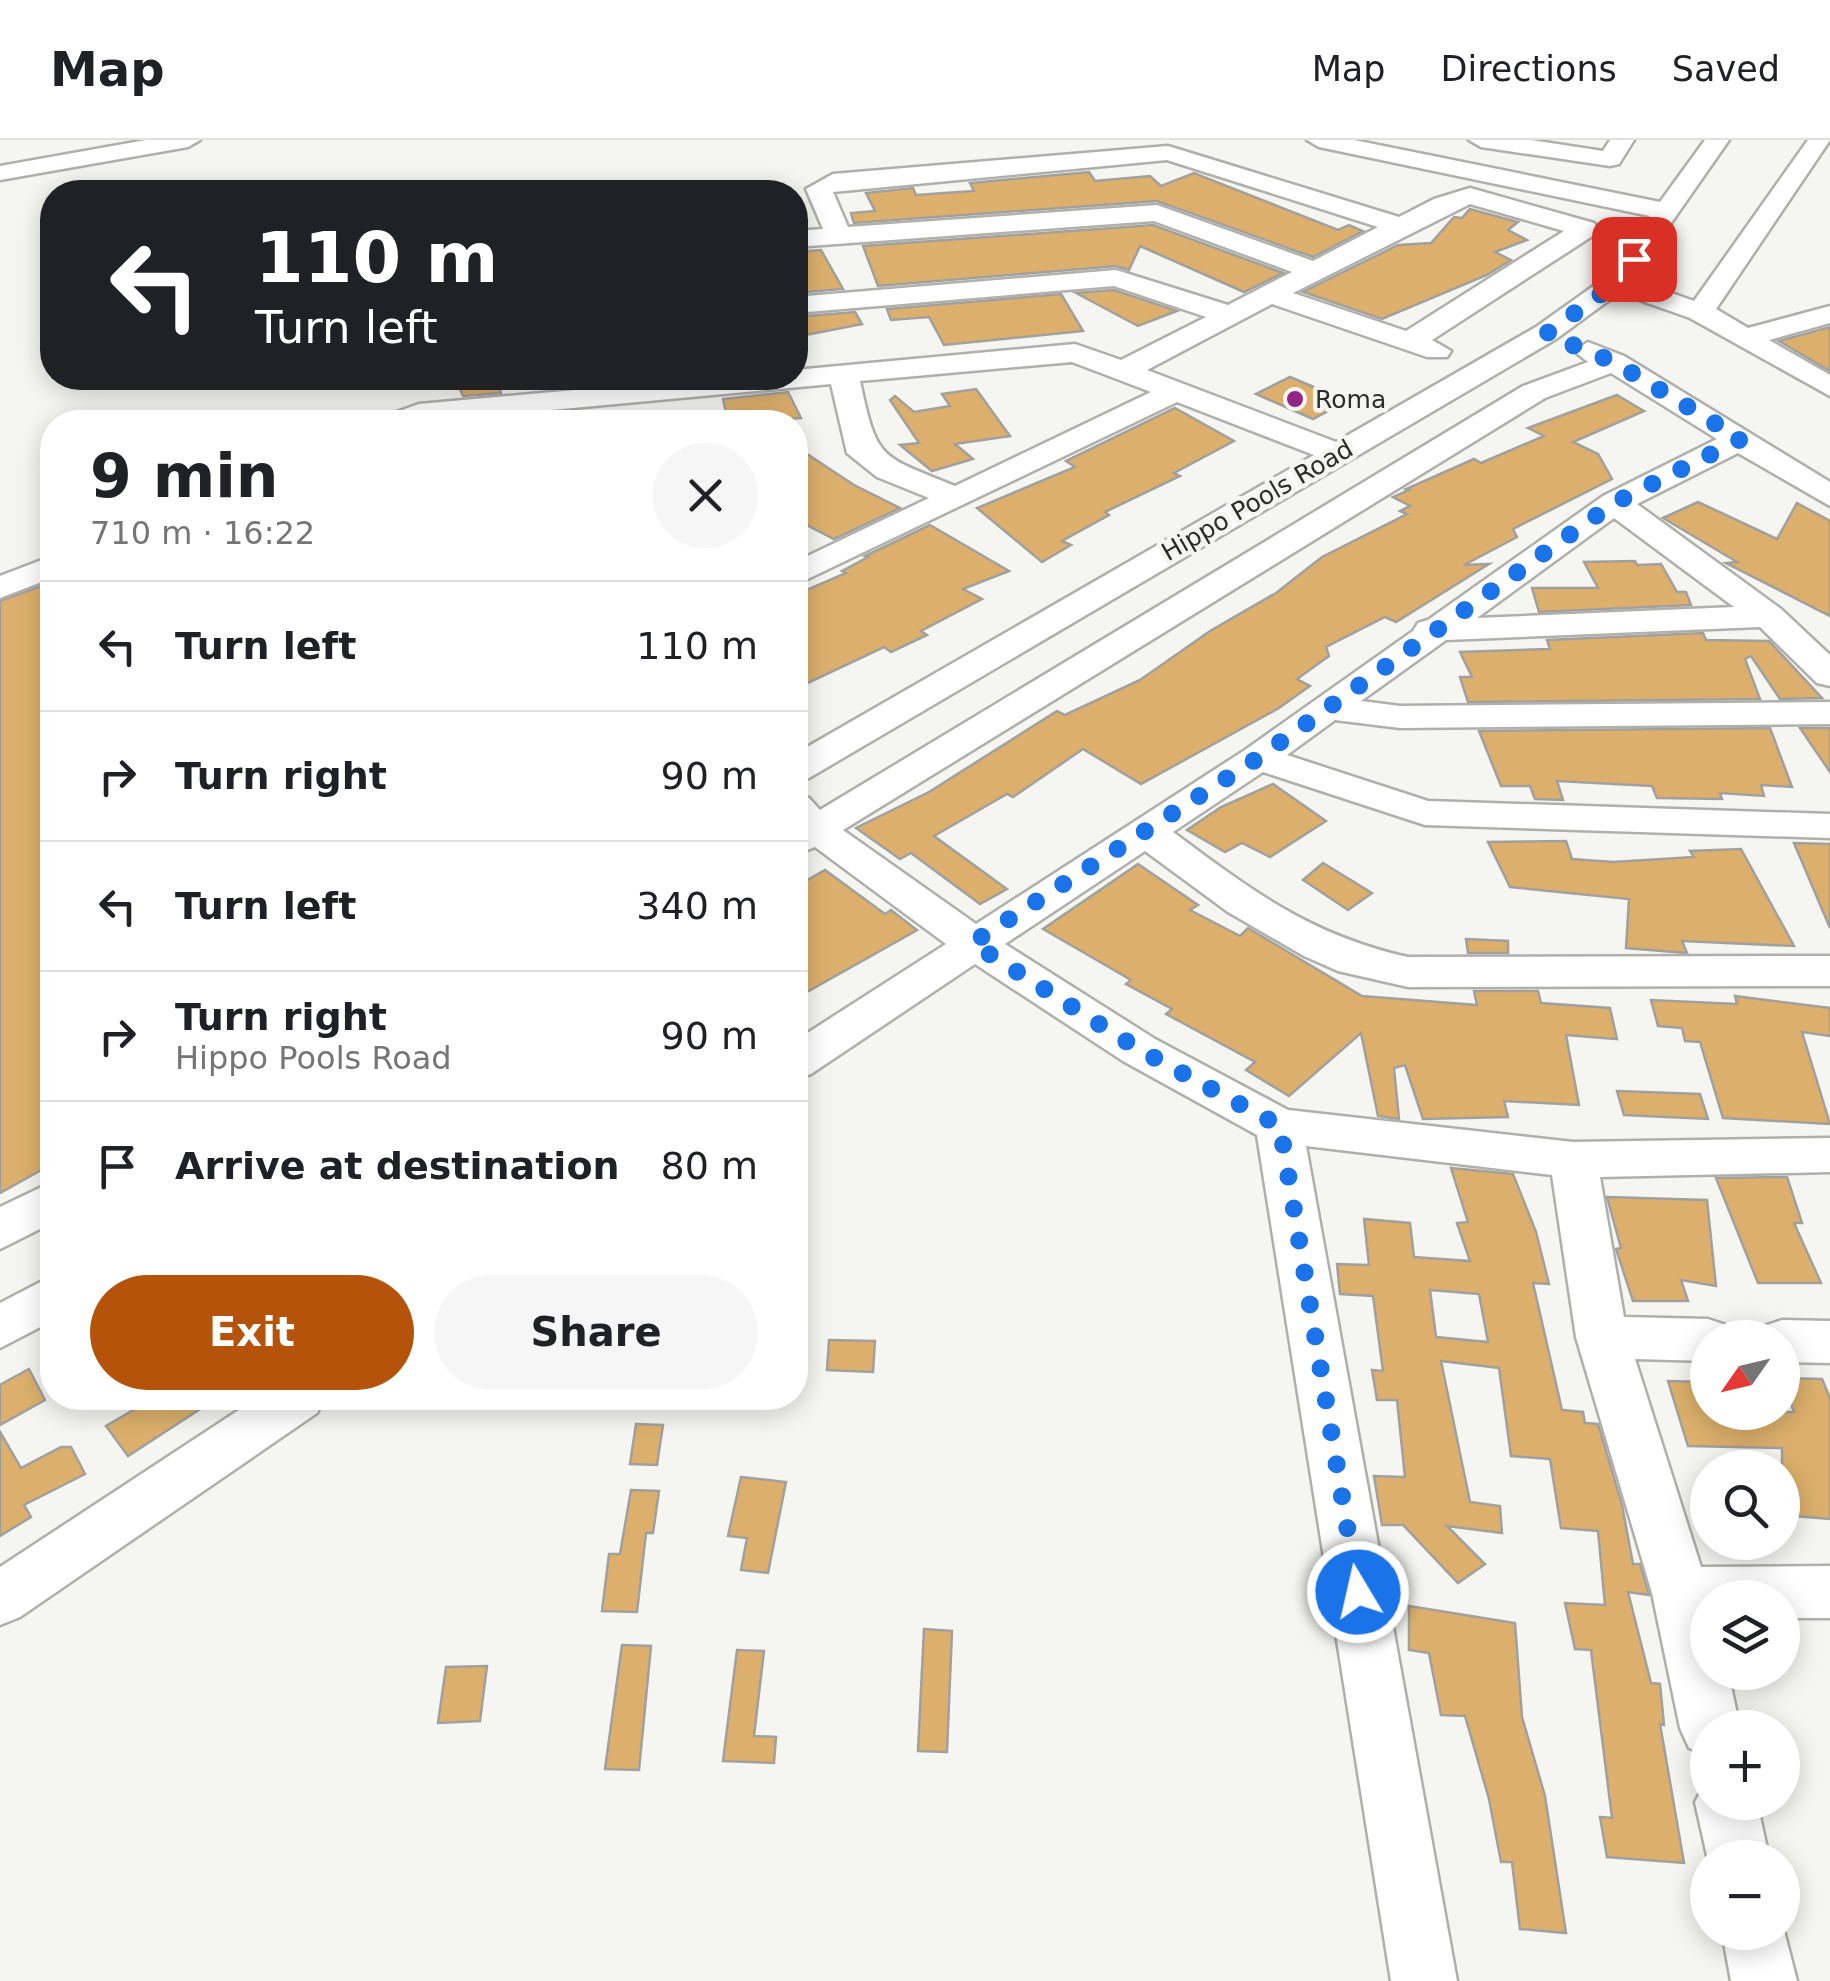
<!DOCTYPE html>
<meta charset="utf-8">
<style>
:root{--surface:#fff;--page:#f6f6f6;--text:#202124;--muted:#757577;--line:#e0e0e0;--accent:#b45309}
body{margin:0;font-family:"DejaVu Sans",sans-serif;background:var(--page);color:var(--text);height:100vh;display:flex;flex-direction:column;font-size:38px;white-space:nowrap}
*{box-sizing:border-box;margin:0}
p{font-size:32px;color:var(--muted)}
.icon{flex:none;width:55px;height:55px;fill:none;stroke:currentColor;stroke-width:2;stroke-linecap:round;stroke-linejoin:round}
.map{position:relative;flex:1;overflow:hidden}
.drawer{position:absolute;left:40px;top:270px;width:768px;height:1000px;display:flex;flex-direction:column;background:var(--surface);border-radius:40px;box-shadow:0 5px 25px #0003}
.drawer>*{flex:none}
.hud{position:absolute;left:40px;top:40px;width:768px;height:210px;border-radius:40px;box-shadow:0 5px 25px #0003;background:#202124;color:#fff;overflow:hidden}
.needle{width:65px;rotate:236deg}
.controls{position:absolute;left:1690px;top:1180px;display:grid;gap:20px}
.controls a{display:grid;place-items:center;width:110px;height:110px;border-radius:50%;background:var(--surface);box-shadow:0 5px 25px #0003;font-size:50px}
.pin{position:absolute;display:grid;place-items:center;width:85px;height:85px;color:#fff;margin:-42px;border-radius:20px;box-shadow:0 5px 15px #0006}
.me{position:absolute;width:110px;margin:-55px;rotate:351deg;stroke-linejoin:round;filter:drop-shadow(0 0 8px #0008)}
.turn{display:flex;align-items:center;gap:35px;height:210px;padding:0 50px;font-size:45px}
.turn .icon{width:130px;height:130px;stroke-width:2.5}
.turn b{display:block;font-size:70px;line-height:85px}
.round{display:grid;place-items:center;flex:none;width:105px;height:105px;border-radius:52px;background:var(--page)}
.overview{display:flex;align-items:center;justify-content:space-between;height:170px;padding:0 50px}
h1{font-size:60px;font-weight:600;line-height:75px}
.cta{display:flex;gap:20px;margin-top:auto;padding:20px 50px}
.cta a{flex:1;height:115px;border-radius:60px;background:var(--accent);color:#fff;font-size:40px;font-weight:600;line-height:115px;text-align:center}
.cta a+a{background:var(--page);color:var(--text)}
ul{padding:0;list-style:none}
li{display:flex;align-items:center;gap:30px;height:130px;padding:0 50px;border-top:2px solid var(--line)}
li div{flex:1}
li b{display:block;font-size:38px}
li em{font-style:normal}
header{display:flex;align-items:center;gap:60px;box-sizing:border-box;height:140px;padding:0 50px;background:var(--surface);border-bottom:2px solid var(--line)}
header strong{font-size:48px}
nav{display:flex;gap:55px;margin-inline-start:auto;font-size:35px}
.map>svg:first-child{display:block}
.building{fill:#dcb06c;stroke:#a2a09d;stroke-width:2.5;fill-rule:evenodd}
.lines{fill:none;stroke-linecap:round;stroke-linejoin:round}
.minor-casing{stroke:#afafac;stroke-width:5}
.minor{fill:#fff;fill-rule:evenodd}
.route{stroke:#1a73e8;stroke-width:18;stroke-dasharray:0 32.4}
.poi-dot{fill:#932586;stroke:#f5f5f2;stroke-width:4}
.labels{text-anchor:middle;stroke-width:9;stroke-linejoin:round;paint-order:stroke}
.far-poi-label{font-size:25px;fill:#2c2c2a;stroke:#f5f5f2;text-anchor:start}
.far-street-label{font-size:25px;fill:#2c2c2a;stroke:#f5f5f2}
</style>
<header>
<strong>Map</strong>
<nav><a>Map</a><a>Directions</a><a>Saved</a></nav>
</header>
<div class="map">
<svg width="1830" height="1841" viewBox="0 0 1830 1841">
<rect width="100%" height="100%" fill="#f5f5f2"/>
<g class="building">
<path d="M 1089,32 L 1095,41 L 1150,36 L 1161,46 L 1194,33 L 1338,90 L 1349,85 L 1363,91 L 1313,117 L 1157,61 L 854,83 L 851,73 L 875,71 L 866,53 L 913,48 L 916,55 L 974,51 L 970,43 Z"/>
<path d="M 1470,69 L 1518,82 L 1508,90 L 1527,100 L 1495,112 L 1511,120 L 1487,135 L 1382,179 L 1303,152 L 1398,105 L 1431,103 L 1454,77 L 1462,78 Z"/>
<path d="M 1153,85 L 1283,133 L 1244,152 L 1140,106 L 1129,130 L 1116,126 L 878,146 L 863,106 Z"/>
<path d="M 821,110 L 843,149 L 795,153 L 795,112 Z"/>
<path d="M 1114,150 L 1177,171 L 1138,186 L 1076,153 Z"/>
<path d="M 1061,154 L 1083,191 L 944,205 L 929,177 L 891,180 L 887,169 Z"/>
<path d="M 855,172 L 862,184 L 795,197 L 795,177 Z"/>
<path d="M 1830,187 L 1830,231 L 1779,201 Z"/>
<path d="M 1290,237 L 1347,261 L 1313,279 L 1256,254 Z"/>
<path d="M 455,238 L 497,238 L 501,253 L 463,256 Z"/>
<path d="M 976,249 L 1010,296 L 955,304 L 973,319 L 932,331 L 900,305 L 919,303 L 890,260 L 895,256 L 914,272 L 950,266 L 942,254 Z"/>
<path d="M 788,252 L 801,278 L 728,282 L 723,259 Z"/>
<path d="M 1617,255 L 1644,271 L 1573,302 L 1598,314 L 1612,339 L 1513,389 L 1517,397 L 1464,425 L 1489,424 L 1396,482 L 1385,477 L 1326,507 L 1329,516 L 1297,539 L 1310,546 L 1279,568 L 1141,644 L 1083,609 L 1013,657 L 1007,654 L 934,696 L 1007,749 L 980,764 L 911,713 L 900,719 L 856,688 L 929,652 L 1057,571 L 1065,575 L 1140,540 L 1210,491 L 1276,453 L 1322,417 L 1407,374 L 1400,371 L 1410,366 L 1393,357 L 1409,350 L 1406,349 L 1474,319 L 1481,323 L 1544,296 L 1528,288 Z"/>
<path d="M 1175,268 L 1234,301 L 1174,333 L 1180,336 L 1105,372 L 1109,375 L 1062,401 L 1071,405 L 1042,422 L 977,368 L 1075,327 L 1066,321 Z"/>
<path d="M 795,306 L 854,345 L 900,368 L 834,399 L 795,379 Z"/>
<path d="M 1698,362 L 1777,399 L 1797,363 L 1830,381 L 1830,476 L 1726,423 L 1737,422 L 1663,378 Z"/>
<path d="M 930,385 L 1009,431 L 963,449 L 982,459 L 921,491 L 927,495 L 891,512 L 884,507 L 795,549 L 795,455 L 846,433 L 842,431 L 868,417 L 865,416 Z"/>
<path d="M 1635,421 L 1637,425 L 1661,424 L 1677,452 L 1686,452 L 1691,465 L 1539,472 L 1532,448 L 1598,448 L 1584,422 Z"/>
<path d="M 52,442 L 52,1024 L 0,1053 L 0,461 Z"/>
<path d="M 1703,493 L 1706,500 L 1769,501 L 1822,558 L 1780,559 L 1751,516 L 1745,519 L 1760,559 L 1468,562 L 1460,537 L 1472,537 L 1460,512 L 1550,509 L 1547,500 Z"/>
<path d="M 1770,588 L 1792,647 L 1761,645 L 1764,656 L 1720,653 L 1722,659 L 1657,658 L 1652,646 L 1557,641 L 1563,660 L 1535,659 L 1530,646 L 1501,646 L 1479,591 Z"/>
<path d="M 1800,588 L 1830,588 L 1830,632 Z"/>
<path d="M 1273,644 L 1326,681 L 1270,717 L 1242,703 L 1225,712 L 1187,690 L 1221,667 Z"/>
<path d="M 1566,701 L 1572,719 L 1613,722 L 1694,717 L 1690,711 L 1741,709 L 1794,806 L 1682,801 L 1687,813 L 1626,808 L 1629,759 L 1510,747 L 1488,702 Z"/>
<path d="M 1794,703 L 1830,704 L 1830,788 Z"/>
<path d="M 1323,723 L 1372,753 L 1348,770 L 1303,740 Z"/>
<path d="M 1138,724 L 1198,765 L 1190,770 L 1240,796 L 1248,788 L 1362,856 L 1477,865 L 1474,851 L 1538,851 L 1541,863 L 1610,868 L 1617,899 L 1566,895 L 1579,965 L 1504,961 L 1508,977 L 1423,979 L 1405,925 L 1394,928 L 1399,979 L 1378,976 L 1361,893 L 1289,956 L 1246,930 L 1255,922 L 1166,874 L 1172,869 L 1126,844 L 1131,840 L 1043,789 Z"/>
<path d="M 825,730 L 885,774 L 891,770 L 917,790 L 807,852 L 795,841 L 795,747 Z"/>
<path d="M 1466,799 L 1508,801 L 1508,813 L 1468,813 Z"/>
<path d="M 1735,856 L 1830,868 L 1830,896 L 1802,892 L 1830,984 L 1723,978 L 1700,902 L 1685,901 L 1682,888 L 1658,886 L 1651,860 L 1737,864 Z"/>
<path d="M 1617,951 L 1700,954 L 1708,979 L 1624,975 Z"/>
<path d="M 1451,1028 L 1513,1034 L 1536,1092 L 1549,1144 L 1533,1143 L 1562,1270 L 1583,1272 L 1585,1283 L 1598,1284 L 1622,1365 L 1633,1424 L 1640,1424 L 1649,1455 L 1628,1452 L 1651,1543 L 1660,1544 L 1664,1585 L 1660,1584 L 1684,1723 L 1607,1717 L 1600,1677 L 1612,1678 L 1591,1510 L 1575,1509 L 1565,1463 L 1605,1465 L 1598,1391 L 1561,1388 L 1550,1319 L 1511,1316 L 1499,1228 L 1441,1221 L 1470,1362 L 1500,1366 L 1502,1393 L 1447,1386 L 1485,1424 L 1458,1443 L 1403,1385 L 1382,1385 L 1374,1336 L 1405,1337 L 1397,1260 L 1377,1260 L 1372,1230 L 1383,1231 L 1373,1156 L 1340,1154 L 1337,1124 L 1369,1125 L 1364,1079 L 1410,1083 L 1414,1117 L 1470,1121 L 1457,1083 L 1468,1082 ZM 1430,1150 L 1479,1154 L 1488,1202 L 1436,1197 Z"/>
<path d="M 1787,1037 L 1802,1083 L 1794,1083 L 1821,1143 L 1758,1143 L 1716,1038 Z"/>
<path d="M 1607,1057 L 1707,1060 L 1716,1146 L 1681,1140 L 1688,1161 L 1633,1161 L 1616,1109 L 1621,1108 Z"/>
<path d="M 829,1200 L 875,1201 L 873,1232 L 827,1230 Z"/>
<path d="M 29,1229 L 45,1260 L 0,1285 L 0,1245 Z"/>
<path d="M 1782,1238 L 1822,1239 L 1830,1258 L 1830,1379 L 1782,1375 L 1782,1308 L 1688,1306 L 1668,1241 L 1708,1242 L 1708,1272 L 1794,1272 Z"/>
<path d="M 154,1258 L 217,1258 L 128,1316 L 106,1286 Z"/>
<path d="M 636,1284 L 663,1285 L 657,1325 L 630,1324 Z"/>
<path d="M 0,1292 L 21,1328 L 61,1307 L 71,1307 L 85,1334 L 24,1365 L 31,1377 L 0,1396 Z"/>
<path d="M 741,1337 L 786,1342 L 768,1433 L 741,1430 L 747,1398 L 728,1396 Z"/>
<path d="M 631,1350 L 659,1351 L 653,1393 L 646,1393 L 637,1472 L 602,1471 L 609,1414 L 620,1414 Z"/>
<path d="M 1409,1466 L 1515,1483 L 1522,1577 L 1545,1656 L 1566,1793 L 1520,1789 L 1512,1722 L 1501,1722 L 1489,1659 L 1465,1576 L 1441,1575 L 1429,1513 L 1409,1510 Z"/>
<path d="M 924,1489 L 952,1491 L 947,1612 L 918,1611 Z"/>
<path d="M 622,1505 L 651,1506 L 639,1630 L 605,1629 Z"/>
<path d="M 737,1510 L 764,1511 L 754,1596 L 776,1597 L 774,1623 L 723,1621 Z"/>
<path d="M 487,1526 L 480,1581 L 438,1583 L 446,1527 Z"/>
</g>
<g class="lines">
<defs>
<g id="minor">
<path d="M 146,0 L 200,0 L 188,7 L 0,40 L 0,26 Z"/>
<path d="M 1307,0 L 1354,0 L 1660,62 L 1705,0 L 1729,0 L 1632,139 L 1694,161 L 1808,0 L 1830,0 L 1716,169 L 1748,188 L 1830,166 L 1830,183 L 1769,200 L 1830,235 L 1830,256 L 1690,178 L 1619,153 L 1556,199 L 809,638 L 795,642 L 795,614 L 1314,315 L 1177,262 L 795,445 L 795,422 L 929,358 L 877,337 L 847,313 L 831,244 L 422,282 L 381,282 L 385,276 L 419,264 L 710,238 L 795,238 L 795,230 L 1075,204 L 1121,220 L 1206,177 L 1114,146 L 795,173 L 795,157 L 1116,130 L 1228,165 L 1292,132 L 1154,81 L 795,107 L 795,91 L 823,89 L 806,49 L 833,34 L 1168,6 L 1399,77 L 1434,59 L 1470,48 L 1594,83 L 1598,89 L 1594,95 L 1432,200 L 1451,211 L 1447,217 L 1427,217 L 1272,164 L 1147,230 L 1336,302 L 1536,187 L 1606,137 L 1650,76 L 1319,7 ZM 1167,20 L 1378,87 L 1313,121 L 1157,65 L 848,87 L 833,52 ZM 1470,64 L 1564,91 L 1406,191 L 1293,153 ZM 1072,222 L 1151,252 L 955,346 C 880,315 877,322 860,241 Z"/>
<path d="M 1469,0 L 1531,0 L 1603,11 L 1610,0 L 1634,0 L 1619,24 L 1610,26 L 1481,7 Z"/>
<path d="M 1588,202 L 1624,216 L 1830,342 L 1830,366 L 1738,313 L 1637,364 L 1781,469 L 1830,515 L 1830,546 L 1817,543 L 1760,487 L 1446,500 L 1361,561 L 1400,566 L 1830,562 L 1830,584 L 1400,588 L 1335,580 L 1287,615 L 1428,661 L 1830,674 L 1830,698 L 1425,685 L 1263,632 L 1173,692 C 1252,751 1310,795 1408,817 L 1830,816 L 1830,846 L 1408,847 L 1338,831 L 1304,816 L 1228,772 L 1145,711 L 1005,804 L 1155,899 L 1288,970 L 1573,1002 L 1830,998 L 1830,1032 L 1600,1037 L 1624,1177 L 1708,1179 L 1726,1185 L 1732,1198 L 1708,1198 L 1708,1221 L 1635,1219 L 1701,1427 L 1830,1426 L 1830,1478 L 1782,1478 L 1782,1458 L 1708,1458 L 1708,1532 L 1728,1532 L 1740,1588 L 1708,1588 L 1708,1615 L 1689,1608 L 1680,1588 L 1652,1453 L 1576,1197 L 1552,1035 L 1306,1006 L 1457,1841 L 1391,1841 L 1257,995 L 1123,921 L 975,824 L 811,934 L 795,939 L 795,901 L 946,804 L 815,707 L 795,715 L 795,655 L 809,658 L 820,670 L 1523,246 L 1588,222 L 1574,211 ZM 1611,233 L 1717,299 L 1603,356 L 1428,480 L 1418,483 L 1413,491 L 1245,610 L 976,784 L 843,690 L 1545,258 ZM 1614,378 L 1734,467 L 1477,478 Z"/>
<path d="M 52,416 L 52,438 L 0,458 L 0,436 Z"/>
<path d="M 52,1042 L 52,1083 L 0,1109 L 0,1067 Z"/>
<path d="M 52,1136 L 52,1181 L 0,1208 L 0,1163 Z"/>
<path d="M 1782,1180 L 1830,1181 L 1830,1223 L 1782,1222 L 1782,1198 L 1758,1198 L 1764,1186 Z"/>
<path d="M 257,1258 L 324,1258 L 317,1273 L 20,1477 L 0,1485 L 0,1427 Z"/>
<path d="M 1708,1639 L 1708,1662 L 1757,1662 L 1769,1718 L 1708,1720 L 1695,1662 Z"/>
<path d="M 1782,1783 L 1797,1841 L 1731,1841 L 1722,1792 L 1782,1792 Z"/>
</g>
</defs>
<use href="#minor" class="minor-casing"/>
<use href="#minor" class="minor"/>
</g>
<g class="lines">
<path class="route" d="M 1358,1452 L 1280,986 L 1140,910 L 972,803 L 1258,618 L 1614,363 L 1741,299 L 1614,222 L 1546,194 L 1616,143 L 1634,119"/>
</g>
<circle class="poi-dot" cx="1295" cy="259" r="10"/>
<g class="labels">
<g class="far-poi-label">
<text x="1315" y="268">Roma</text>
</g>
<g class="far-street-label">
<text transform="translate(1257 360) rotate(-30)" y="9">Hippo Pools Road</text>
</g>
</g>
</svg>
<div class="controls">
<a><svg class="needle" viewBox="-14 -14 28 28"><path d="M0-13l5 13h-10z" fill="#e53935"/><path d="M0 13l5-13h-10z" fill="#757577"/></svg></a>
<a><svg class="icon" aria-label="search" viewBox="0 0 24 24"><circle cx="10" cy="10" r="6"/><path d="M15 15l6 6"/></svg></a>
<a><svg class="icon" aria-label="layers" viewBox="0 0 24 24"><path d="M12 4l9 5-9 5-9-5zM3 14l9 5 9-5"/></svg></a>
<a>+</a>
<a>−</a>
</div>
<div class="pin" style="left:1634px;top:119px;background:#d93025"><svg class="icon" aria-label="arrive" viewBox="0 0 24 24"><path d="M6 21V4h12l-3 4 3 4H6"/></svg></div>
<svg class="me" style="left:1358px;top:1452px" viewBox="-20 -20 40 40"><circle r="17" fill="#1a73e8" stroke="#fff" stroke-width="3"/><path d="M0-11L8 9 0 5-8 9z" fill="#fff"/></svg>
<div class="hud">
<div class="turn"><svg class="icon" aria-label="left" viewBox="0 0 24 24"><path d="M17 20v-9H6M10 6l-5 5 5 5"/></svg><div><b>110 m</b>Turn left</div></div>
</div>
<section class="drawer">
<div class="overview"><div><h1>9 min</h1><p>710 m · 16:22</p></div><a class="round"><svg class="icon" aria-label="close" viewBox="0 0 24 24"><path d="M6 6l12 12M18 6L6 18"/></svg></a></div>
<ul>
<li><svg class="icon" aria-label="left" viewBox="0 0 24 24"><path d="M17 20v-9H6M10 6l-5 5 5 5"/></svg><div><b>Turn left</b></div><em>110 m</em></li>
<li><svg class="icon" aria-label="right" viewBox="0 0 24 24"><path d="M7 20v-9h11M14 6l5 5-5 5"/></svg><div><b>Turn right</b></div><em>90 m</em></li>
<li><svg class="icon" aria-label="left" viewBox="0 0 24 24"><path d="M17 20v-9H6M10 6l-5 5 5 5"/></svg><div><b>Turn left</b></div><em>340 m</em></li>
<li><svg class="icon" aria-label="right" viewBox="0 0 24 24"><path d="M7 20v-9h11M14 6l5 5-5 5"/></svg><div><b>Turn right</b><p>Hippo Pools Road</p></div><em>90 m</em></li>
<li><svg class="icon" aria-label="arrive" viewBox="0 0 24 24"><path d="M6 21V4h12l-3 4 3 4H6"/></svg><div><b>Arrive at destination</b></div><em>80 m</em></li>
</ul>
<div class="cta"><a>Exit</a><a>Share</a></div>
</section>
</div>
